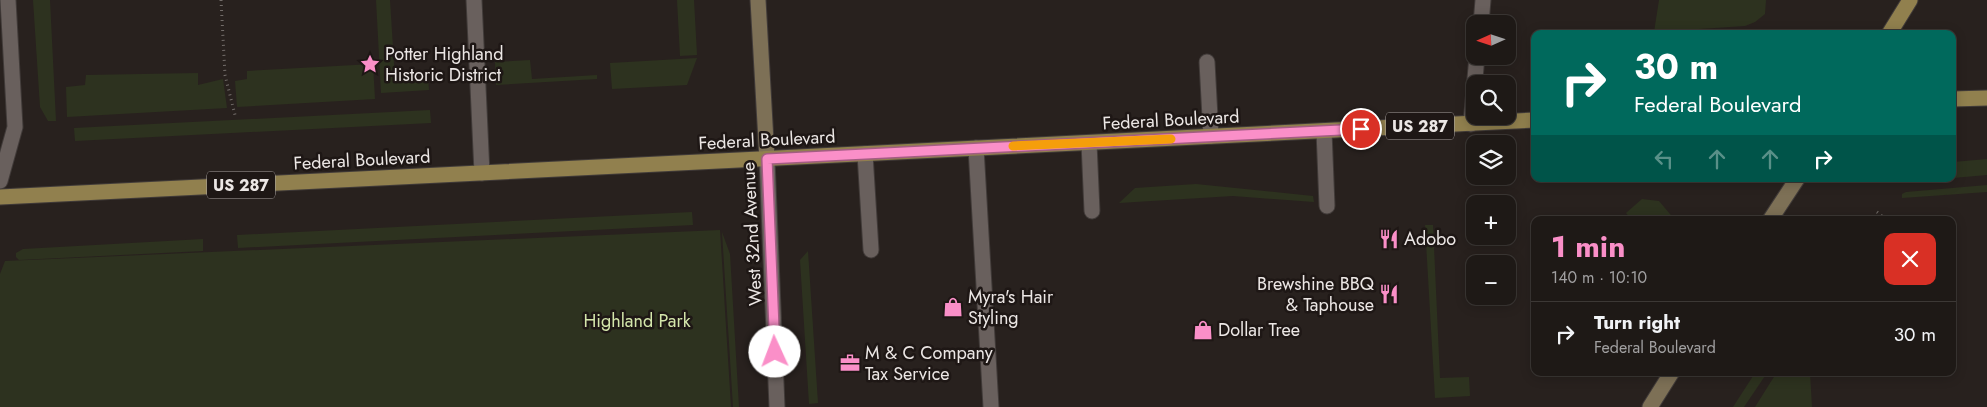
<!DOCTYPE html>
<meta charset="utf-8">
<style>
:root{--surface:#1e1916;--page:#2b2623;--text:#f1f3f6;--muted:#a1a0a1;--line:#3c3835;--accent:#fa8fc8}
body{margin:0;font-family:Jost,sans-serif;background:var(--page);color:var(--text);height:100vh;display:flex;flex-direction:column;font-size:19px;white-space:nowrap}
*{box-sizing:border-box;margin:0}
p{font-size:16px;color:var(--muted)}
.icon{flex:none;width:28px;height:28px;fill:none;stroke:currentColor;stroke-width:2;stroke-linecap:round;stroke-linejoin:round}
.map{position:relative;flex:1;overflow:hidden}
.details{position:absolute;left:1531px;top:216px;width:425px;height:160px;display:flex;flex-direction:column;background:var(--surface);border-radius:10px;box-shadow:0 2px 12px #0003,0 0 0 1px var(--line)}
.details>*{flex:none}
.banner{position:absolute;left:1531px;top:30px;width:425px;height:152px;border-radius:10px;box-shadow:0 2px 12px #0003,0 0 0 1px var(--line);background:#00695c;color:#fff;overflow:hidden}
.needle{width:32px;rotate:267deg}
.controls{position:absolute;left:1466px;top:15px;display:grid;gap:10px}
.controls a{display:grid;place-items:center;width:50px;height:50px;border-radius:10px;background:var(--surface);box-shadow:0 2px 12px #0003,0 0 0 1px var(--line);font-size:25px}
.pin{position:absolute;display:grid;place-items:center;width:42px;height:42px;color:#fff;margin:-21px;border:2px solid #fff;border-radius:50%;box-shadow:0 1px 5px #0007}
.me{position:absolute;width:55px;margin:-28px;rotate:358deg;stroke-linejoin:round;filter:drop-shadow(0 0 4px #0008)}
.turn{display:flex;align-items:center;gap:18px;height:105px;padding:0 20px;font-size:22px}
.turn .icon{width:65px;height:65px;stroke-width:2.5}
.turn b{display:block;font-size:35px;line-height:42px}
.lanes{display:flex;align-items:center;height:48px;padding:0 20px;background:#0003;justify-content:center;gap:25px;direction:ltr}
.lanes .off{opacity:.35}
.round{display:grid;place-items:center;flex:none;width:52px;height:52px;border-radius:10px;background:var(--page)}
.headline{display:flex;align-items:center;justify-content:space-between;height:85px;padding:0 20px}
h1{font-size:30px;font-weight:700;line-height:38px;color:var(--accent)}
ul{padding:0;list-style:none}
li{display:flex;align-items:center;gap:15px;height:65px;padding:0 20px;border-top:1px solid var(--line)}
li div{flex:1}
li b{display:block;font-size:19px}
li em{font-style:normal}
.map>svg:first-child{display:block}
.green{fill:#2d321f}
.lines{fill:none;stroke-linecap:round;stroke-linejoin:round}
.lane-casing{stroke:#413b39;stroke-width:17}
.street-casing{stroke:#413b39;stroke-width:17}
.secondary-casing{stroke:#413b39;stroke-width:17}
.primary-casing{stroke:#413b39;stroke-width:17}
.path{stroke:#736d6a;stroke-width:3;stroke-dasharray:1 4;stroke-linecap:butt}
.lane{stroke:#69605d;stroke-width:15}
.street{stroke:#69605d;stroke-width:15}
.secondary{stroke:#7d7056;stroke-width:15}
.primary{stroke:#91804e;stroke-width:15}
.route-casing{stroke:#a25d82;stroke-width:12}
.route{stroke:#fa8fc8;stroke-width:9}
.slow{stroke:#f59e0b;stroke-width:9}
.labels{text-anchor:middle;stroke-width:5;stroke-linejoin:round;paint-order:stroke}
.shield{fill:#1e1715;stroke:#aea9a7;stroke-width:1}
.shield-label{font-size:16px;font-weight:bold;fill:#ece7e5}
.poi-label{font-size:18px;fill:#ece7e5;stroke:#1e1715;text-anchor:start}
.street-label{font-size:18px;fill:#ece7e5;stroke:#1e1715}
.park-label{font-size:18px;fill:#d4e6ab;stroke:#1e1715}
</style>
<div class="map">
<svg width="1987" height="407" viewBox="0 0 1987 407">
<rect width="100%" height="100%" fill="#28211e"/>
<g class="green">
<path d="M 33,0 L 50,0 L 56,121 L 48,121 L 40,107 Z"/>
<path d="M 376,0 L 390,0 L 395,79 L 428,77 L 429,90 L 381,93 Z"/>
<path d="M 677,0 L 694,0 L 697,55 L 680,56 Z"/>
<path d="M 1659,0 L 1766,0 L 1765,14 L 1755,22 L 1745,26 L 1654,32 Z"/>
<path d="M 697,58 L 687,85 L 612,89 L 610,63 Z"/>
<path d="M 530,60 L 532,79 L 597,75 L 597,79 L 496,85 L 495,62 Z"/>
<path d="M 373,64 L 375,99 L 237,107 L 235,81 L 247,79 L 247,71 Z"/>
<path d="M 198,73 L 198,85 L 223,79 L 227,108 L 67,117 L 66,87 L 85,85 L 86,75 Z"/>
<path d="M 430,110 L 431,123 L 75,141 L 74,128 Z"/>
<path d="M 1987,159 L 1987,175 L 1953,178 L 1953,162 Z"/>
<path d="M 1196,184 L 1313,196 L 1314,202 L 1233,196 L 1119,203 L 1135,188 Z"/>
<path d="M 1987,185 L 1987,192 L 1902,198 L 1902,194 L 1906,192 Z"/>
<path d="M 1642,199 L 1659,201 L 1675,220 L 1632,220 L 1626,213 Z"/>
<path d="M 692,212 L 693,225 L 238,248 L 237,235 Z"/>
<path d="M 1425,225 L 1433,225 L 1440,378 L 1469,377 L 1470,396 L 1435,398 Z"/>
<path d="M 720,230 L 731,407 L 0,407 L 0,274 L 5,261 Z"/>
<path d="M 722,232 L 730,254 L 739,407 L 733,407 Z"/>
<path d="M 203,239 L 203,251 L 19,260 L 16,257 L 16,253 L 23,249 Z"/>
<path d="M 808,251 L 818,403 L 809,404 L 800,260 Z"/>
<path d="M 1777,372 L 1810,373 L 1812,407 L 1755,407 Z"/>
<path d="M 1755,373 L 1767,373 L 1744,407 L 1733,407 Z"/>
</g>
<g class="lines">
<defs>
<g id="lane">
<path d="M 474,0 L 482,173"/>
<path d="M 1207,62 L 1211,136"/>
<path d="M 1324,131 L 1327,206"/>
<path d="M 1089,143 L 1092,211"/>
<path d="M 976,148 L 991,407"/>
<path d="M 865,154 L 871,250"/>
</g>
<g id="street">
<path d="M 1481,24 L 1483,0"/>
<path d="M 1471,124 L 1477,56"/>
<path d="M 767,159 L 777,407"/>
<path d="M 0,181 L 15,127 L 8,0"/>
</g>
<g id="secondary">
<path d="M 758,0 L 767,159"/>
<path d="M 1770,220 L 1797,179"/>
<path d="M 1650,407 L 1672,372"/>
</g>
<g id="primary">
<path d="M 1889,34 L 1910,0"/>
<path d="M 1952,99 L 1987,98"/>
<path d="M 0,197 L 1535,120"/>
</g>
</defs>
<use href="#lane" class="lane-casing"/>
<use href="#street" class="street-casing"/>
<use href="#secondary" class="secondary-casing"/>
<use href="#primary" class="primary-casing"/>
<g class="path">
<path d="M 221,0 L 225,75 L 235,115"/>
<path d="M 1877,212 L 1887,220"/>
</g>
<use href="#lane" class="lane"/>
<use href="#street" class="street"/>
<use href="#secondary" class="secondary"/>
<use href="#primary" class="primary"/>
</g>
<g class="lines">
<defs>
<path id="route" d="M 775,352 L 767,159 L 1361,129"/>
</defs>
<use href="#route" class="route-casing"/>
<use href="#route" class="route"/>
<path class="slow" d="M 1013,146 L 1171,139"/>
</g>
<defs>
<symbol id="sight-bare" viewBox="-9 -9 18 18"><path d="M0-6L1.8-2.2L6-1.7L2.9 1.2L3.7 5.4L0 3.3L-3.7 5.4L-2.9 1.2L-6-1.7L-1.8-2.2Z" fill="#fa8fc8" stroke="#1e1715" stroke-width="2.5" paint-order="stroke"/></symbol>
<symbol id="restaurant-bare" viewBox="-9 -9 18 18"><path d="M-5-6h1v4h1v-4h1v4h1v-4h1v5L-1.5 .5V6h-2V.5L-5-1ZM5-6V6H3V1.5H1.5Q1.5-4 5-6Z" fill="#fa8fc8" stroke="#1e1715" stroke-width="2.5" paint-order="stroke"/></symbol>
<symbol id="shop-bare" viewBox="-9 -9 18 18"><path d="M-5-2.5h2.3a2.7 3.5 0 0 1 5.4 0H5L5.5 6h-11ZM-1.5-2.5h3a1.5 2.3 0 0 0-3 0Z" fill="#fa8fc8" stroke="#1e1715" stroke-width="2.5" paint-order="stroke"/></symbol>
<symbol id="office-bare" viewBox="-9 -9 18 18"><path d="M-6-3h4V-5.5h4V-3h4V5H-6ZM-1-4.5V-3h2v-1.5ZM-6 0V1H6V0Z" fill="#fa8fc8" stroke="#1e1715" stroke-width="2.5" paint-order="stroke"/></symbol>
</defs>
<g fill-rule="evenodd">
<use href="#sight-bare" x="356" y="50" width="28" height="28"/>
<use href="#restaurant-bare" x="1375" y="225" width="28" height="28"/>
<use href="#restaurant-bare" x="1375" y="280" width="28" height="28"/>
<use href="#shop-bare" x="939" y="293" width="28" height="28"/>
<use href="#shop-bare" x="1189" y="316" width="28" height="28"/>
<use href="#office-bare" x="836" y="349" width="28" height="28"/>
</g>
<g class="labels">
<g class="shield">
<rect x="1386" y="112.5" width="68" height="27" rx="4"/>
<rect x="207" y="171.5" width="68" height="27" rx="4"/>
</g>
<g class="shield-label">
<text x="1420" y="132">US 287</text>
<text x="241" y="191">US 287</text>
</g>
<g class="poi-label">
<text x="385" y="60">Potter Highland<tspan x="385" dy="21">Historic District</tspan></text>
<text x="1404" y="245">Adobo</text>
<text x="1374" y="290" text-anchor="end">Brewshine BBQ<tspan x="1374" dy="21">&amp; Taphouse</tspan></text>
<text x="968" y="303">Myra's Hair<tspan x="968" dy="21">Styling</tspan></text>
<text x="1218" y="336">Dollar Tree</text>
<text x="865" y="359">M &amp; C Company<tspan x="865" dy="21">Tax Service</tspan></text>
</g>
<g class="street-label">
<text transform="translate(1171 120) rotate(-3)" y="6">Federal Boulevard</text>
<text transform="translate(767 140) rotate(-3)" y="6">Federal Boulevard</text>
<text transform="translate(362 160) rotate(-3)" y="6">Federal Boulevard</text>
<text transform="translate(752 234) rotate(-93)" y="6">West 32nd Avenue</text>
</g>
<g class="park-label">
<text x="637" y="327">Highland Park</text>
</g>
</g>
</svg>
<div class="controls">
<a><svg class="needle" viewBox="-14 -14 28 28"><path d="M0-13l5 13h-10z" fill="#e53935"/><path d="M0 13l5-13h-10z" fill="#a1a0a1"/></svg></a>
<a><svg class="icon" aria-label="search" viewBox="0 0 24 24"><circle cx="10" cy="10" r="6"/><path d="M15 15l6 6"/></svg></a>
<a><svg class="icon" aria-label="layers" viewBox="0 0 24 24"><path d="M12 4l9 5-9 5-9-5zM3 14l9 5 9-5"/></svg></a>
<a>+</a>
<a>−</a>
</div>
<div class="pin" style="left:1361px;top:129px;background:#d93025"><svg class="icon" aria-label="arrive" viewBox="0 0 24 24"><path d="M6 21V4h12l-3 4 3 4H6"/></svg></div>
<svg class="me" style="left:775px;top:352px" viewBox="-20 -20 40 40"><circle r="19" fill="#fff"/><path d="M0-13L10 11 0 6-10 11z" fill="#fa8fc8"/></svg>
<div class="banner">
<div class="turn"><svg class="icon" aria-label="right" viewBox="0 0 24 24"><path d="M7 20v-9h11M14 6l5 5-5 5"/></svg><div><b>30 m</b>Federal Boulevard</div></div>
<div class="lanes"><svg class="icon off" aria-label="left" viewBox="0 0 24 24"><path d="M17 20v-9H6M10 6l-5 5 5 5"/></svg><svg class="icon off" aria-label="ahead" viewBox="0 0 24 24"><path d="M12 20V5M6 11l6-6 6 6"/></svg><svg class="icon off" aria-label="ahead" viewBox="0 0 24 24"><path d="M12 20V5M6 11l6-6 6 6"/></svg><svg class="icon" aria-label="right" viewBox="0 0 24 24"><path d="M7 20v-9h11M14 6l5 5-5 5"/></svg></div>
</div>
<section class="details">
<div class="headline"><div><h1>1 min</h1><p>140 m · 10:10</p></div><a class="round" style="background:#d93025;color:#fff"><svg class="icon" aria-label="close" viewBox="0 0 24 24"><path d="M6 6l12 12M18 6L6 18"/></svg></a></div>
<ul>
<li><svg class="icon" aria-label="right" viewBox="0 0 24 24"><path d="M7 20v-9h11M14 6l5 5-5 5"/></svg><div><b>Turn right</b><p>Federal Boulevard</p></div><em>30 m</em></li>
</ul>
</section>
</div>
